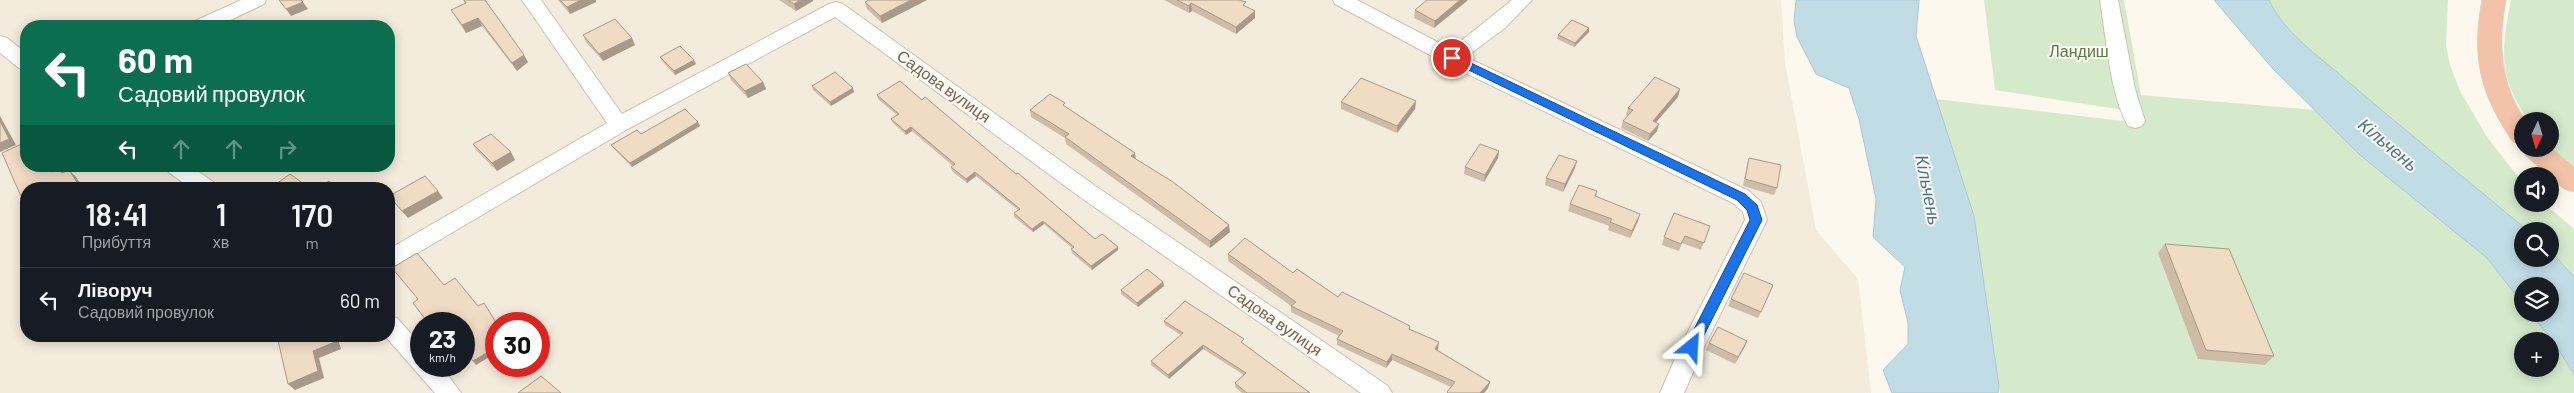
<!DOCTYPE html>
<html lang="uk">
<meta charset="utf-8">
<style>
:root{--surface:#171b24;--page:#20242c;--text:#f1f3f6;--muted:#9ea1a6;--line:#363941}
body{margin:0;font-family:Barlow,sans-serif;background:var(--page);color:var(--text);height:100vh;display:flex;flex-direction:column;font-size:19px;white-space:nowrap}
*{box-sizing:border-box;margin:0}
p{font-size:16px;color:var(--muted)}
.icon{flex:none;width:28px;height:28px;fill:none;stroke:currentColor;stroke-width:2;stroke-linecap:round;stroke-linejoin:round}
.map{position:relative;flex:1;overflow:hidden}
.drawer{position:absolute;left:20px;top:182px;width:375px;height:160px;display:flex;flex-direction:column;background:var(--surface);border-radius:20px;box-shadow:0 2px 12px #0003}
.drawer>*{flex:none}
.banner{position:absolute;left:20px;top:20px;width:375px;height:152px;border-radius:20px;box-shadow:0 2px 12px #0003;background:#0b6e4f;color:#fff;overflow:hidden}
.needle{width:32px;rotate:184deg}
.buttons{position:absolute;left:2514px;top:112px;display:grid;gap:10px}
.buttons a{display:grid;place-items:center;width:45px;height:45px;border-radius:50%;background:var(--surface);box-shadow:0 2px 12px #0003;font-size:25px}
.speed{position:absolute;left:410px;top:312px;display:flex;gap:10px;font-size:25px;font-weight:700;text-align:center}
.speed>*{display:grid;place-content:center;width:65px;height:65px;border-radius:50%;background:var(--surface);box-shadow:0 2px 12px #0003;line-height:1}
.speed small{font-size:12px;font-weight:400}
.speed .limit{border:8px solid #d22;background:#fff;color:#111}
.pin{position:absolute;display:grid;place-items:center;width:42px;height:42px;color:#fff;margin:-21px;border:2px solid #fff;border-radius:50%;box-shadow:0 1px 5px #0007}
.me{position:absolute;width:55px;margin:-28px;rotate:27deg;stroke-linejoin:round;filter:drop-shadow(0 0 4px #0008)}
.turn{display:flex;align-items:center;gap:18px;height:105px;padding:0 15px;font-size:22px}
.turn .icon{width:65px;height:65px;stroke-width:2.5}
.turn b{display:block;font-size:35px;line-height:42px}
.lanes{display:flex;align-items:center;height:48px;padding:0 15px;background:#0003;justify-content:center;gap:25px;direction:ltr}
.lanes .off{opacity:.35}
.eta{display:flex;justify-content:space-evenly;align-items:center;height:85px;text-align:center}
.eta b{font-size:30px;font-weight:600;line-height:35px}
ul{padding:0;list-style:none}
li{display:flex;align-items:center;gap:15px;height:65px;padding:0 15px;border-top:1px solid var(--line)}
li div{flex:1}
li b{display:block;font-size:19px}
li em{font-style:normal}
.map>svg:first-child{display:block}
.residential{fill:#f3ebdb;fill-rule:evenodd}
.green{fill:#d4eacb;fill-rule:evenodd}
.water{fill:#c1dce5;stroke:#a8cad7}
.lines{fill:none;stroke-linecap:round;stroke-linejoin:round}
.minor-casing{stroke:#cec1b1;stroke-width:2}
.highway-casing{stroke:#dcd6d1;stroke-width:1}
.minor{fill:#fff;fill-rule:evenodd}
.highway{fill:#f2c3a8;fill-rule:evenodd}
.wall{fill:#cebca9}
.shaded-wall{fill:#a8998a}
.building{fill:#f0dbc5;stroke:#a8998a}
.route{fill:#1a73e8;stroke:#114b97}
.labels{text-anchor:middle;stroke-width:4;stroke-linejoin:round;paint-order:stroke}
.park-label{font-size:16px;fill:#527c48;stroke:#fefbf3}
.street-label{font-size:16px;fill:#77624f;stroke:#fefbf3}
.water-label{font-size:18px;font-style:italic;fill:#4a7889;stroke:#fefbf3}
</style>
<div class="map">
<svg width="2574" height="393" viewBox="0 0 2574 393">
<rect width="100%" height="100%" fill="#fcf8ed"/>
<path class="residential" d="M 0,0 L 1781,0 L 1785,63 L 1816,230 L 1858,279 L 1871,393 L 0,393 ZM 26,26 L 389,26 L 389,166 L 26,166 ZM 26,189 L 389,189 L 389,336 L 26,336 ZM 421,324 L 464,324 L 464,366 L 421,366 ZM 496,324 L 539,324 L 539,366 L 496,366 Z"/>
<g class="green">
<path d="M 1984,0 L 2124,0 L 2141,95 L 2315,110 L 2360,155 L 2487,258 L 2522,303 L 2522,314 L 2531,314 L 2555,344 L 2574,375 L 2574,393 L 2000,393 L 1974,216 L 1936,99 L 2132,122 L 2130,111 L 1995,90 ZM 2522,341 L 2550,341 L 2550,369 L 2522,369 Z"/>
<path d="M 2269,0 L 2448,0 L 2446,46 L 2450,65 L 2460,91 L 2487,137 L 2522,182 L 2522,204 L 2545,204 L 2574,229 L 2574,277 L 2550,250 L 2550,231 L 2528,231 C 2468,180 2405,131 2345,79 C 2318,55 2285,34 2269,0 Z"/>
<path d="M 2511,0 L 2574,0 L 2574,171 L 2550,149 L 2550,121 L 2529,121 C 2498,76 2501,51 2511,0 Z"/>
</g>
<g class="water">
<path d="M 1796,0 L 1919,0 L 1916,36 L 1974,216 L 1999,386 L 1998,393 L 1892,393 L 1883,370 L 1908,344 L 1908,323 L 1900,290 L 1905,267 L 1873,237 L 1876,199 L 1859,119 L 1849,88 L 1816,74 L 1797,37 L 1794,21 Z"/>
<path d="M 2214,0 L 2269,0 C 2285,34 2318,55 2345,79 C 2405,131 2468,180 2528,231 L 2522,231 L 2522,259 L 2550,259 L 2550,250 L 2574,277 L 2574,375 L 2555,344 L 2531,314 L 2550,314 L 2550,286 L 2522,286 L 2522,303 L 2487,258 L 2360,155 L 2273,69 Z"/>
</g>
<g class="lines">
<defs>
<g id="minor">
<path d="M 241,0 L 266,0 L 264,4 L 218,26 L 193,26 L 195,21 Z"/>
<path d="M 522,0 L 541,0 L 622,114 L 829,4 L 836,2 L 843,4 L 1094,185 L 1388,386 L 1392,393 L 1361,393 L 1080,197 L 835,17 L 626,130 L 397,265 L 389,268 L 389,249 L 607,123 Z"/>
<path d="M 1333,0 L 1357,0 L 1451,49 L 1512,0 L 1532,0 L 1505,28 L 1466,57 L 1749,191 L 1761,202 L 1767,220 L 1704,347 L 1684,393 L 1660,393 L 1680,347 L 1745,220 L 1743,212 L 1733,203 L 1445,63 L 1335,4 Z"/>
<path d="M 2100,0 L 2118,0 L 2135,89 L 2145,121 L 2142,126 L 2135,128 L 2128,126 C 2110,95 2106,36 2100,0 Z"/>
<path d="M 0,36 L 7,38 L 26,53 L 26,70 L 19,68 L 0,53 Z"/>
<path d="M 164,166 L 190,166 L 215,183 L 218,189 L 192,189 L 167,171 Z"/>
<path d="M 389,316 L 397,318 L 421,345 L 421,366 L 441,366 L 461,393 L 435,393 L 385,336 L 389,336 Z"/>
</g>
<g id="highway">
<path d="M 2482,0 L 2506,0 C 2498,43 2500,84 2526,121 L 2522,121 L 2522,145 L 2513,142 C 2480,94 2471,57 2482,0 Z"/>
<path d="M 2550,147 L 2574,167 L 2574,192 L 2564,189 L 2526,156 L 2522,149 L 2550,149 Z"/>
</g>
</defs>
<use href="#minor" class="minor-casing"/>
<use href="#highway" class="highway-casing"/>
<use href="#minor" class="minor"/>
<use href="#highway" class="highway"/>
</g>
<g class="wall">
<path d="M 463,0 L 485,0 L 528,62 L 517,71 L 482,26 L 466,33 L 451,10 L 466,4 Z"/>
<path d="M 558,0 L 596,0 L 596,2 L 570,14 Z"/>
<path d="M 779,0 L 813,0 L 813,1 L 796,11 Z"/>
<path d="M 927,0 L 882,23 L 867,9 L 865,2 Z"/>
<path d="M 1164,0 L 1239,0 L 1255,18 L 1236,34 L 1192,11 L 1189,13 Z"/>
<path d="M 1468,0 L 1434,28 L 1414,18 L 1415,10 Z"/>
<path d="M 1589,28 L 1589,32 L 1574,47 L 1557,39 L 1558,35 Z"/>
<path d="M 583,35 L 635,45 L 603,61 L 586,42 Z"/>
<path d="M 660,57 L 696,64 L 675,75 L 661,60 Z"/>
<path d="M 728,73 L 763,82 L 766,89 L 748,98 L 731,80 Z"/>
<path d="M 812,86 L 854,92 L 831,106 L 813,90 Z"/>
<path d="M 877,95 L 922,100 L 1016,174 L 1095,239 L 1118,247 L 1118,250 L 1092,270 L 1072,253 L 1071,249 L 1072,248 L 1044,224 L 1033,232 L 1014,217 L 1014,213 L 1018,210 L 976,176 L 967,183 L 952,171 L 951,167 L 953,166 L 912,131 L 906,135 L 892,122 L 891,119 L 897,115 L 878,99 Z"/>
<path d="M 1678,97 L 1656,122 L 1657,131 L 1648,141 L 1621,128 L 1623,121 L 1627,116 L 1626,115 L 1628,108 Z"/>
<path d="M 1416,101 L 1415,109 L 1397,133 L 1341,109 L 1341,102 Z"/>
<path d="M 1066,107 L 1136,159 L 1230,232 L 1210,248 L 1066,144 L 1065,138 L 1031,117 L 1030,110 Z"/>
<path d="M 698,122 L 700,126 L 632,167 L 614,149 L 611,145 L 641,134 Z"/>
<path d="M 473,144 L 515,160 L 497,171 L 477,151 Z"/>
<path d="M 1498,158 L 1484,182 L 1464,174 L 1465,167 Z"/>
<path d="M 1749,158 L 1777,188 L 1774,195 L 1743,186 L 1747,165 Z"/>
<path d="M 1575,168 L 1563,192 L 1545,185 L 1546,178 Z"/>
<path d="M 1597,191 L 1596,196 L 1638,221 L 1630,238 L 1608,230 L 1609,226 L 1568,211 L 1570,204 Z"/>
<path d="M 1710,226 L 1701,250 L 1682,243 L 1679,251 L 1662,245 L 1664,237 Z"/>
<path d="M 2165,244 L 2274,356 L 2265,365 L 2198,359 L 2158,253 Z"/>
<path d="M 1228,254 L 1293,273 L 1338,297 L 1410,326 L 1410,329 L 1438,349 L 1437,350 L 1490,382 L 1488,388 L 1484,393 L 1447,393 L 1451,387 L 1392,360 L 1386,368 L 1337,345 L 1337,339 L 1339,336 L 1291,312 L 1291,306 L 1228,261 Z"/>
<path d="M 1163,282 L 1164,286 L 1138,307 L 1121,294 L 1121,290 Z"/>
<path d="M 1773,285 L 1758,318 L 1728,306 L 1731,299 Z"/>
<path d="M 1164,321 L 1244,343 L 1243,343 L 1310,393 L 1242,393 L 1235,387 L 1235,383 L 1244,375 L 1203,349 L 1169,379 L 1151,365 L 1151,361 L 1181,335 L 1165,325 Z"/>
<path d="M 1747,341 L 1735,364 L 1706,350 L 1709,343 Z"/>
</g>
<g class="shaded-wall">
<path d="M 581,0 L 596,0 L 596,2 L 570,14 L 567,7 Z"/>
<path d="M 800,0 L 813,0 L 813,1 L 796,11 L 794,4 Z"/>
<path d="M 911,0 L 927,0 L 882,23 L 880,16 Z"/>
<path d="M 1460,0 L 1468,0 L 1434,28 L 1435,21 Z"/>
<path d="M 303,2 L 308,9 L 291,16 L 286,9 Z"/>
<path d="M 1191,3 L 1192,11 L 1189,13 L 1189,6 Z"/>
<path d="M 1255,11 L 1255,18 L 1236,34 L 1236,27 Z"/>
<path d="M 478,18 L 482,26 L 466,33 L 462,25 Z"/>
<path d="M 1589,28 L 1589,32 L 1574,47 L 1575,43 Z"/>
<path d="M 632,38 L 635,45 L 603,61 L 599,54 Z"/>
<path d="M 524,55 L 528,62 L 517,71 L 512,63 Z"/>
<path d="M 694,60 L 696,64 L 675,75 L 674,71 Z"/>
<path d="M 763,82 L 766,89 L 748,98 L 745,91 Z"/>
<path d="M 853,88 L 854,92 L 831,106 L 830,102 Z"/>
<path d="M 1680,89 L 1678,97 L 1651,128 L 1653,121 Z"/>
<path d="M 1416,101 L 1415,109 L 1397,133 L 1397,126 Z"/>
<path d="M 0,116 L 16,145 L 0,152 Z"/>
<path d="M 698,122 L 700,126 L 632,167 L 630,163 Z"/>
<path d="M 1659,124 L 1657,131 L 1648,141 L 1650,134 Z"/>
<path d="M 911,127 L 912,131 L 906,135 L 905,131 Z"/>
<path d="M 1499,151 L 1498,158 L 1484,182 L 1485,175 Z"/>
<path d="M 511,152 L 515,160 L 497,171 L 492,163 Z"/>
<path d="M 1135,153 L 1136,160 L 1131,156 Z"/>
<path d="M 1577,161 L 1575,168 L 1563,192 L 1565,184 Z"/>
<path d="M 48,166 L 51,166 L 58,179 L 51,172 Z"/>
<path d="M 69,170 L 76,177 L 84,189 L 68,189 Z"/>
<path d="M 975,172 L 976,176 L 967,183 L 966,179 Z"/>
<path d="M 438,191 L 443,198 L 408,218 L 402,211 Z"/>
<path d="M 1640,214 L 1638,221 L 1630,238 L 1632,231 Z"/>
<path d="M 1043,221 L 1044,224 L 1033,232 L 1032,229 Z"/>
<path d="M 1229,225 L 1230,232 L 1210,248 L 1210,241 Z"/>
<path d="M 1118,247 L 1118,250 L 1092,270 L 1091,266 Z"/>
<path d="M 1163,282 L 1164,286 L 1138,307 L 1137,303 Z"/>
<path d="M 448,314 L 451,318 L 441,324 L 431,324 Z"/>
<path d="M 265,336 L 281,336 L 282,337 L 270,342 Z"/>
<path d="M 333,336 L 337,336 L 341,349 L 319,358 L 324,378 L 295,390 L 288,384 L 313,351 Z"/>
<path d="M 1747,341 L 1744,348 L 1735,364 L 1738,357 Z"/>
<path d="M 1439,342 L 1438,349 L 1434,355 L 1435,349 Z"/>
<path d="M 1203,345 L 1203,349 L 1169,379 L 1168,375 Z"/>
<path d="M 488,352 L 491,356 L 476,365 L 473,361 Z"/>
<path d="M 1392,354 L 1392,360 L 1386,368 L 1387,362 Z"/>
<path d="M 1490,382 L 1488,388 L 1484,393 L 1480,393 Z"/>
</g>
<g class="building">
<path d="M 279,0 L 301,0 L 303,2 L 286,9 Z"/>
<path d="M 464,0 L 485,0 L 524,55 L 512,63 L 478,18 L 462,25 L 451,10 L 466,3 Z"/>
<path d="M 560,0 L 581,0 L 567,7 Z"/>
<path d="M 788,0 L 800,0 L 794,4 Z"/>
<path d="M 869,0 L 911,0 L 880,16 L 865,2 Z"/>
<path d="M 1177,0 L 1239,0 L 1246,2 L 1243,5 L 1255,11 L 1236,27 L 1191,3 L 1189,6 Z"/>
<path d="M 1427,0 L 1460,0 L 1435,21 L 1415,10 Z"/>
<path d="M 615,19 L 632,38 L 599,54 L 583,35 Z"/>
<path d="M 1572,20 L 1589,28 L 1575,43 L 1558,35 Z"/>
<path d="M 680,46 L 694,60 L 674,71 L 660,57 Z"/>
<path d="M 746,64 L 763,82 L 745,91 L 728,73 Z"/>
<path d="M 835,72 L 853,88 L 830,102 L 812,86 Z"/>
<path d="M 1655,77 L 1680,89 L 1653,121 L 1659,124 L 1650,134 L 1623,121 L 1633,110 L 1628,108 Z"/>
<path d="M 1361,78 L 1416,101 L 1397,126 L 1341,102 Z"/>
<path d="M 900,81 L 922,100 L 925,97 L 1016,174 L 1018,173 L 1095,239 L 1102,234 L 1118,247 L 1091,266 L 1071,249 L 1074,247 L 1043,221 L 1032,229 L 1014,213 L 1020,209 L 975,172 L 966,179 L 951,167 L 955,164 L 911,127 L 905,131 L 891,119 L 899,114 L 877,95 Z"/>
<path d="M 1050,94 L 1065,103 L 1063,105 L 1135,153 L 1131,156 L 1173,182 L 1229,225 L 1210,241 L 1065,137 L 1069,134 L 1030,110 Z"/>
<path d="M 685,109 L 698,122 L 630,163 L 611,145 L 637,130 L 641,134 Z"/>
<path d="M 0,121 L 9,139 L 0,143 Z"/>
<path d="M 491,134 L 511,152 L 492,163 L 473,144 Z"/>
<path d="M 26,142 L 26,166 L 48,166 L 51,172 L 59,168 L 62,173 L 69,170 L 78,184 L 68,189 L 26,189 L 26,204 L 20,194 L 2,153 Z"/>
<path d="M 1480,144 L 1499,151 L 1485,175 L 1465,167 Z"/>
<path d="M 1559,155 L 1577,161 L 1565,184 L 1546,178 Z"/>
<path d="M 1749,158 L 1781,165 L 1777,188 L 1745,179 Z"/>
<path d="M 290,174 L 311,189 L 269,189 Z"/>
<path d="M 425,176 L 438,191 L 402,211 L 389,196 Z"/>
<path d="M 329,181 L 338,189 L 317,189 Z"/>
<path d="M 1579,185 L 1597,191 L 1595,196 L 1640,214 L 1632,231 L 1610,222 L 1612,219 L 1570,204 Z"/>
<path d="M 1674,213 L 1710,226 L 1704,243 L 1685,236 L 1681,244 L 1664,237 Z"/>
<path d="M 1245,238 L 1293,273 L 1297,269 L 1338,297 L 1342,292 L 1410,326 L 1409,329 L 1439,342 L 1435,349 L 1490,382 L 1480,393 L 1448,393 L 1447,392 L 1455,382 L 1392,354 L 1387,362 L 1337,339 L 1343,331 L 1291,306 L 1296,302 L 1228,254 Z"/>
<path d="M 2165,244 L 2229,249 L 2274,356 L 2206,350 Z"/>
<path d="M 417,253 L 444,285 L 455,278 L 478,306 L 484,303 L 497,324 L 496,362 L 488,352 L 473,361 L 464,349 L 464,346 L 466,344 L 464,341 L 464,324 L 454,324 L 448,314 L 431,324 L 429,324 L 413,303 L 418,299 L 392,268 Z"/>
<path d="M 1147,269 L 1163,282 L 1137,303 L 1121,290 Z"/>
<path d="M 1744,273 L 1773,285 L 1761,312 L 1731,299 Z"/>
<path d="M 1185,301 L 1244,339 L 1241,342 L 1310,393 L 1247,393 L 1235,383 L 1246,373 L 1203,345 L 1168,375 L 1151,361 L 1183,333 L 1164,321 Z"/>
<path d="M 517,319 L 521,324 L 509,324 Z"/>
<path d="M 1718,327 L 1747,341 L 1738,357 L 1709,343 Z"/>
<path d="M 277,336 L 333,336 L 335,342 L 313,351 L 318,371 L 288,384 Z"/>
<path d="M 541,376 L 561,393 L 518,393 Z"/>
</g>
<path class="route" d="M 1452,54 L 1745,194 L 1757,205 L 1762,220 L 1696,351 L 1687,351 L 1685,347 L 1750,220 L 1747,210 L 1737,200 L 1448,60 L 1448,55 Z"/>
<g class="labels">
<g class="park-label">
<text x="2079" y="57">Ландиш</text>
</g>
<g class="street-label">
<text transform="translate(944 86) rotate(36)" y="6">Садова вулиця</text>
<text transform="translate(1275 320) rotate(35)" y="6">Садова вулиця</text>
</g>
<g class="water-label">
<text transform="translate(2388 145) rotate(40)" y="6">Кільчень</text>
<text transform="translate(1928 190) rotate(79)" y="6">Кільчень</text>
</g>
</g>
</svg>
<div class="buttons">
<a><svg class="needle" viewBox="-14 -14 28 28"><path d="M0-13l5 13h-10z" fill="#e53935"/><path d="M0 13l5-13h-10z" fill="#9ea1a6"/></svg></a>
<a><svg class="icon" aria-label="sound" viewBox="0 0 24 24"><path d="M4 9h4l5-4v14l-5-4H4zM17 9q2 3 0 6"/></svg></a>
<a><svg class="icon" aria-label="search" viewBox="0 0 24 24"><circle cx="10" cy="10" r="6"/><path d="M15 15l6 6"/></svg></a>
<a><svg class="icon" aria-label="layers" viewBox="0 0 24 24"><path d="M12 4l9 5-9 5-9-5zM3 14l9 5 9-5"/></svg></a>
<a>+</a>
</div>
<div class="speed"><div>23<small>km/h</small></div><div class="limit">30</div></div>
<div class="pin" style="left:1452px;top:58px;background:#d93025"><svg class="icon" aria-label="arrive" viewBox="0 0 24 24"><path d="M6 21V4h12l-3 4 3 4H6"/></svg></div>
<svg class="me" style="left:1692px;top:347px" viewBox="-20 -20 40 40"><path d="M0-17L14 15 0 8-14 15z" fill="#1a73e8" stroke="#fff" stroke-width="4"/></svg>
<div class="banner">
<div class="turn"><svg class="icon" aria-label="left" viewBox="0 0 24 24"><path d="M17 20v-9H6M10 6l-5 5 5 5"/></svg><div><b>60 m</b>Садовий провулок</div></div>
<div class="lanes"><svg class="icon" aria-label="left" viewBox="0 0 24 24"><path d="M17 20v-9H6M10 6l-5 5 5 5"/></svg><svg class="icon off" aria-label="ahead" viewBox="0 0 24 24"><path d="M12 20V5M6 11l6-6 6 6"/></svg><svg class="icon off" aria-label="ahead" viewBox="0 0 24 24"><path d="M12 20V5M6 11l6-6 6 6"/></svg><svg class="icon off" aria-label="right" viewBox="0 0 24 24"><path d="M7 20v-9h11M14 6l5 5-5 5"/></svg></div>
</div>
<section class="drawer">
<div class="eta">
<div><b>18:41</b><p>Прибуття</p></div>
<div><b>1</b><p>хв</p></div>
<div><b>170</b><p>m</p></div>
</div>
<ul>
<li><svg class="icon" aria-label="left" viewBox="0 0 24 24"><path d="M17 20v-9H6M10 6l-5 5 5 5"/></svg><div><b>Ліворуч</b><p>Садовий провулок</p></div><em>60 m</em></li>
</ul>
</section>
</div>
